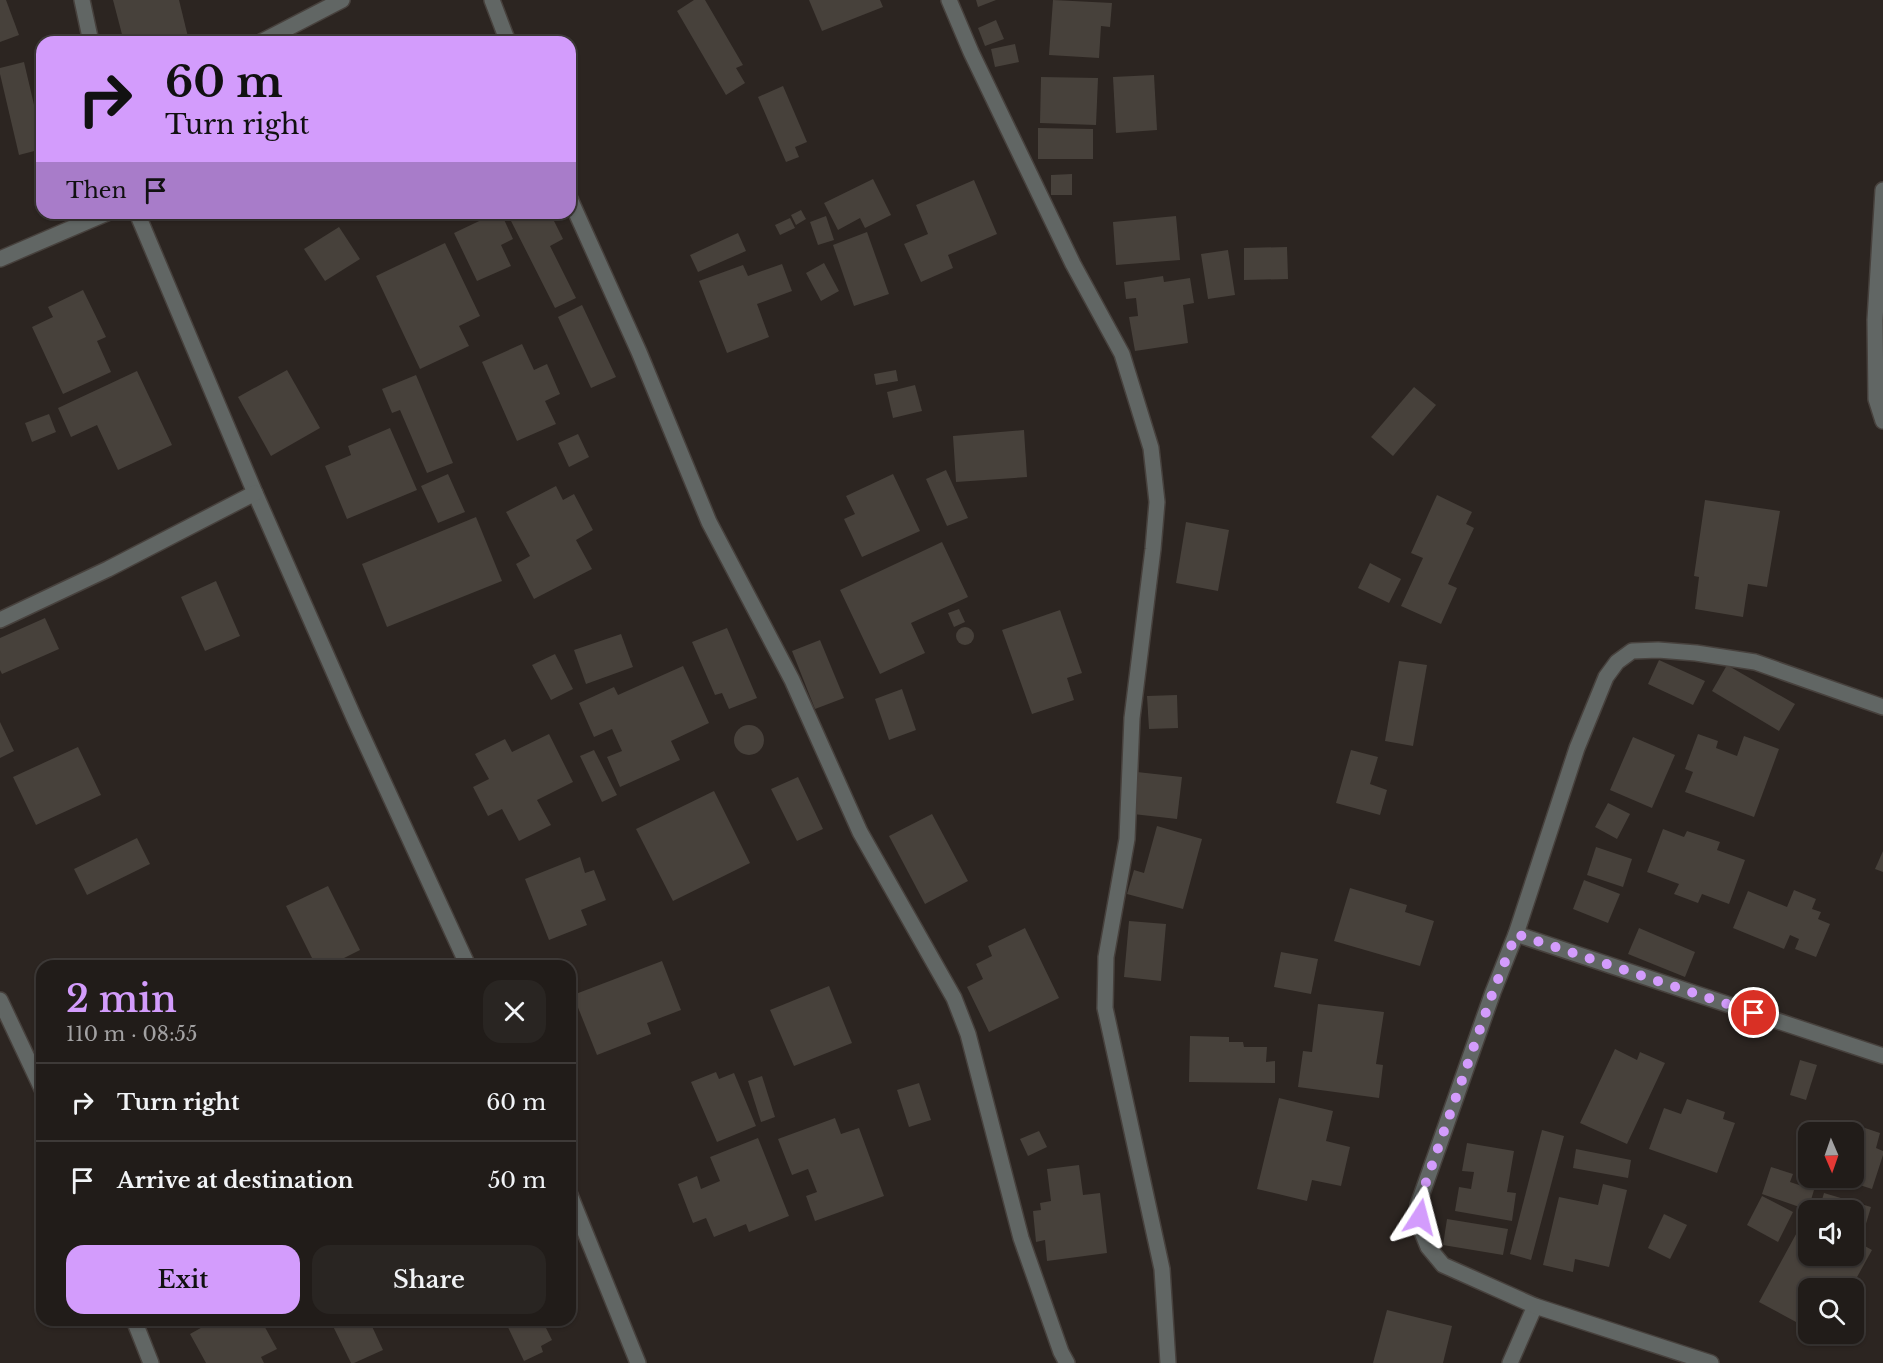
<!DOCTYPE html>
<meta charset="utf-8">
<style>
:root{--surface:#211c19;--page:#292522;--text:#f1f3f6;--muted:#a2a1a2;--line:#3e3a38;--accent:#d39cfc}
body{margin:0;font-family:"Libre Baskerville",serif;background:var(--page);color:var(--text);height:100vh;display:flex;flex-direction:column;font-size:22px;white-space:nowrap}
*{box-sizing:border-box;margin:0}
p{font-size:20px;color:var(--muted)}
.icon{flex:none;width:33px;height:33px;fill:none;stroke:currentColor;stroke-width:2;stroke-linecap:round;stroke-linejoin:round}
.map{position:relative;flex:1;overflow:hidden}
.sheet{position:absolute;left:36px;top:960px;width:540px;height:366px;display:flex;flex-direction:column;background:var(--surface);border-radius:18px;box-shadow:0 2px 4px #0004,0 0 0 2px var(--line)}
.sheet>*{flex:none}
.hud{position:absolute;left:36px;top:36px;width:540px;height:183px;border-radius:18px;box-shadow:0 2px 4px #0004,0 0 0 2px var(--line);background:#d39cfc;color:#111;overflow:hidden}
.needle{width:39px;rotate:178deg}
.buttons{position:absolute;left:1798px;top:1122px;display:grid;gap:12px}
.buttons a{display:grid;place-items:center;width:66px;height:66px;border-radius:12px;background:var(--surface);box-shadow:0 2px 4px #0004,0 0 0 2px var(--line);font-size:30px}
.pin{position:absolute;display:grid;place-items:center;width:51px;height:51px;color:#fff;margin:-26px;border:3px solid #fff;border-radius:50%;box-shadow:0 2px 6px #0007}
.me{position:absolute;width:66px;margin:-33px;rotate:9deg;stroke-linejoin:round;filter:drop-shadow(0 0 4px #0008)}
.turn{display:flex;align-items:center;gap:21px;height:126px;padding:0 30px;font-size:27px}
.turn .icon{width:78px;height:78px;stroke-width:2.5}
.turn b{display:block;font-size:42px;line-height:51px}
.then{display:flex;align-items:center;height:57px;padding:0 30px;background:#0003;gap:12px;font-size:22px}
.round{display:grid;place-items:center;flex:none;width:63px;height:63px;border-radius:18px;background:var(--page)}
.headline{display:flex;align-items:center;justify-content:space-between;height:102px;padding:0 30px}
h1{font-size:36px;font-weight:600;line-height:45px;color:var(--accent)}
.button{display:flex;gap:12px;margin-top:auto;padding:12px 30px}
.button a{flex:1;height:69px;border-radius:18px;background:var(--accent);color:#111;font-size:24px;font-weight:600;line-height:69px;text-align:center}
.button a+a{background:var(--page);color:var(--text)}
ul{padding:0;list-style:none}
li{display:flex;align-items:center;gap:18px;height:78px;padding:0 30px;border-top:2px solid var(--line)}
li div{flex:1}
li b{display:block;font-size:22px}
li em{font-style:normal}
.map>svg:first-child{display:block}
.building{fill:#47413b}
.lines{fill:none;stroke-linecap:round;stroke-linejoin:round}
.minor-casing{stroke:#47413d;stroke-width:18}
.minor{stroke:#616664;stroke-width:15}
.route{stroke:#d39cfc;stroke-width:10;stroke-dasharray:0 18}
</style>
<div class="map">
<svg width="1883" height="1363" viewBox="0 0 1883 1363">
<rect width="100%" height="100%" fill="#2c2521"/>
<g class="building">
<path d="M 0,0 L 6,0 L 19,35 L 0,42 Z"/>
<path d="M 113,0 L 179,0 L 189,41 L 124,42 Z"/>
<path d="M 694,0 L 705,0 L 743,65 L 736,68 L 745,83 L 726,95 L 677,11 Z"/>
<path d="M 809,0 L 880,0 L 883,7 L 822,31 Z"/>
<path d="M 976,0 L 996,0 L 978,7 Z"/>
<path d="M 1053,0 L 1112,3 L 1110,27 L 1101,26 L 1099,58 L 1049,55 Z"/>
<path d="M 996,20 L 1004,39 L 985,46 L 978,28 Z"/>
<path d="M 1015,44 L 1019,62 L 995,67 L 991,49 Z"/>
<path d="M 24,62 L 42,139 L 42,149 L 19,155 L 0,74 L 0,68 Z"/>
<path d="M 1154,75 L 1157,130 L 1116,133 L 1113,77 Z"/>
<path d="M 1041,77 L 1098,78 L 1096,125 L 1040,123 Z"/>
<path d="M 783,86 L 807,142 L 795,147 L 799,157 L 786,162 L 758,97 Z"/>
<path d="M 1038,128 L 1093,129 L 1093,159 L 1038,159 Z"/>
<path d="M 1072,174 L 1072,195 L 1051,195 L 1051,175 Z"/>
<path d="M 873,179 L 891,215 L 865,228 L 860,218 L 838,230 L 824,203 Z"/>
<path d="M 974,180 L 997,234 L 948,255 L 953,268 L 921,282 L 904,244 L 928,234 L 916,205 Z"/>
<path d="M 801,210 L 806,219 L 796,225 L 791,215 Z"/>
<path d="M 496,213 L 501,213 L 513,239 L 501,245 L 511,266 L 477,281 L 454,233 Z"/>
<path d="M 507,213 L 550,213 L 563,239 L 550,246 L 576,298 L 555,308 Z"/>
<path d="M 826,216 L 834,240 L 818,245 L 810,222 Z"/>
<path d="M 1176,216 L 1180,260 L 1116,265 L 1113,222 Z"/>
<path d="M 790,218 L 795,228 L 780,235 L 775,225 Z"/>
<path d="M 339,227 L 360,259 L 325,281 L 304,249 Z"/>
<path d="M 867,232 L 889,294 L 854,306 L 833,245 Z"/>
<path d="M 738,233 L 746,251 L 698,272 L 690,255 Z"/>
<path d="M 445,243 L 480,316 L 459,326 L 469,346 L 420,369 L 376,276 Z"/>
<path d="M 1287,247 L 1288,279 L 1244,280 L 1244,248 Z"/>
<path d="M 1228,250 L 1235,295 L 1208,299 L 1201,254 Z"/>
<path d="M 824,263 L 839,291 L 821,301 L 806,273 Z"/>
<path d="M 782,264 L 792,291 L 757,304 L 769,337 L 727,353 L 699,281 L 743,265 L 748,276 Z"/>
<path d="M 1163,276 L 1164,282 L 1190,278 L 1194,303 L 1183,305 L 1188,343 L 1135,351 L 1129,317 L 1138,316 L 1136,298 L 1126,299 L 1124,282 Z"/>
<path d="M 83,290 L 106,337 L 97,341 L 111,372 L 63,394 L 32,327 L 53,317 L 48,307 Z"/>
<path d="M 582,305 L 616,377 L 591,388 L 558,317 Z"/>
<path d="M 522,344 L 534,370 L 547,364 L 560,394 L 545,401 L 556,424 L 517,441 L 482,362 Z"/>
<path d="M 287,370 L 320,428 L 271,456 L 238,397 Z"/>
<path d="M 896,370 L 898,381 L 876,385 L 874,374 Z"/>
<path d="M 137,371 L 172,445 L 118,470 L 97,425 L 71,437 L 58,408 Z"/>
<path d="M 416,375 L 453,463 L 427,473 L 400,410 L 392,413 L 382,389 Z"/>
<path d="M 915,385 L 922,411 L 893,418 L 887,392 Z"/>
<path d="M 1414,387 L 1436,405 L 1393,456 L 1371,437 Z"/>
<path d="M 49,414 L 56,432 L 32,442 L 25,423 Z"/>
<path d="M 390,428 L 417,490 L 347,519 L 325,466 L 351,455 L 348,446 Z"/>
<path d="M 1024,430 L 1027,477 L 956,482 L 953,436 Z"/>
<path d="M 578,434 L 589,457 L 569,467 L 558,443 Z"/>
<path d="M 946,470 L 968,518 L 947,526 L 926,479 Z"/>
<path d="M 448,474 L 465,512 L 438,523 L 421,486 Z"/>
<path d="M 893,474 L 920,531 L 862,557 L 844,519 L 855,514 L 846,496 Z"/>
<path d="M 556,486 L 563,500 L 574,494 L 593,530 L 576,540 L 592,569 L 534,599 L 516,564 L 530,556 L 506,512 Z"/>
<path d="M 1437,495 L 1472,512 L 1466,524 L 1474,528 L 1448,584 L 1457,588 L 1441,624 L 1401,606 L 1423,558 L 1411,553 Z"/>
<path d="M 1705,500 L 1780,511 L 1767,587 L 1748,584 L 1743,617 L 1695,609 L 1699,577 L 1694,576 Z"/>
<path d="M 476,517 L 502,581 L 387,627 L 362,564 Z"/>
<path d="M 1186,522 L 1229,530 L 1218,591 L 1176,583 Z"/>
<path d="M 942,542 L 968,597 L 911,623 L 925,653 L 880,674 L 840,590 Z"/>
<path d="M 1370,563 L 1401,579 L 1389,603 L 1358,588 Z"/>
<path d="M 216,581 L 240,636 L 205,651 L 181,597 Z"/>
<path d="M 959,609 L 965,622 L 954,627 L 948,613 Z"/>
<path d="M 1060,610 L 1082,673 L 1067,678 L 1074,700 L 1032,714 L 1002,630 Z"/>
<path d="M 45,618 L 59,649 L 2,674 L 0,670 L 0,638 Z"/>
<circle cx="965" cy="636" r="9"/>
<path d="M 727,628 L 757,698 L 729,709 L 722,693 L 715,695 L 692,642 Z"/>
<path d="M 621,634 L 633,667 L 586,684 L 574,650 Z"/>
<path d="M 820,640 L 844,698 L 815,709 L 792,651 Z"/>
<path d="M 555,654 L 573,689 L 551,700 L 532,665 Z"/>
<path d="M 1659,660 L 1705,681 L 1693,705 L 1648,684 Z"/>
<path d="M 1399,661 L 1427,665 L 1413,746 L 1385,741 Z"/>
<path d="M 1727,665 L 1795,704 L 1779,731 L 1712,691 Z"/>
<path d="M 683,666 L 709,723 L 671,741 L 680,760 L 620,787 L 607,757 L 622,751 L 612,729 L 594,737 L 579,703 L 614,687 L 618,695 Z"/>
<path d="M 902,689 L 916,730 L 889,740 L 875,699 Z"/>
<path d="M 1177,695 L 1178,728 L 1149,729 L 1147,696 Z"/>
<path d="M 0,722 L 14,751 L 0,758 Z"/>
<circle cx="749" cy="740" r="15"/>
<path d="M 549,734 L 573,782 L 537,800 L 551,825 L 519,841 L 502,809 L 488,816 L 473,787 L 489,779 L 475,754 L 505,739 L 512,752 Z"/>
<path d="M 1698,734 L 1718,741 L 1716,748 L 1737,756 L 1744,736 L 1779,749 L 1754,817 L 1685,792 L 1693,772 L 1685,769 Z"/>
<path d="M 1633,737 L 1675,755 L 1652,808 L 1610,790 Z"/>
<path d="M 78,747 L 101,795 L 36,825 L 13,777 Z"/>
<path d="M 594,750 L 617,795 L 602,802 L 580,756 Z"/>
<path d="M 1351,750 L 1378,757 L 1370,784 L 1387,790 L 1380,815 L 1336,803 Z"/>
<path d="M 1137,772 L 1182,777 L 1177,819 L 1133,814 Z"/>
<path d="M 798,777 L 823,829 L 797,841 L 771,789 Z"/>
<path d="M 714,791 L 750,863 L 673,901 L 636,829 Z"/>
<path d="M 1608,803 L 1630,814 L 1617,839 L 1595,827 Z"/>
<path d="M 932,814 L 968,881 L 925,904 L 889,836 Z"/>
<path d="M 1157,826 L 1202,839 L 1183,909 L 1127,894 L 1134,870 L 1144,873 Z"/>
<path d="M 1663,829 L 1684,837 L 1687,831 L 1720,842 L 1717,850 L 1745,860 L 1729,904 L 1702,894 L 1698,903 L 1674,894 L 1679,884 L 1647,872 Z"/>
<path d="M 137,838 L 150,864 L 87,895 L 74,869 Z"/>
<path d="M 1596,847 L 1632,859 L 1623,887 L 1587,875 Z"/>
<path d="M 1883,851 L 1883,872 L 1875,869 Z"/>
<path d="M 580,857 L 585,873 L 594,870 L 606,900 L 581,910 L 587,925 L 549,940 L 525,879 Z"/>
<path d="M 1584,880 L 1620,894 L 1608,923 L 1573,909 Z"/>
<path d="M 328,886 L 360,950 L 328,966 L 316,966 L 286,906 Z"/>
<path d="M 1350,888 L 1407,905 L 1405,912 L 1434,921 L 1420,966 L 1334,941 Z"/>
<path d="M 1794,890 L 1816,899 L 1812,909 L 1821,912 L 1818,919 L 1830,924 L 1816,957 L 1795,949 L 1799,939 L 1790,935 L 1784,949 L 1733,928 L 1748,891 L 1787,907 Z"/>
<path d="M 1129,921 L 1166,924 L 1161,981 L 1124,977 Z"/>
<path d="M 1025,928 L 1059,998 L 989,1032 L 967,987 L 983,979 L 976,964 L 992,956 L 988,946 Z"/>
<path d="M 1639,928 L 1695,952 L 1685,977 L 1628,954 Z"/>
<path d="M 1281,952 L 1318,959 L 1311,994 L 1274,987 Z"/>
<path d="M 662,961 L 681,1010 L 647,1023 L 651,1034 L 597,1055 L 573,995 Z"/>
<path d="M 829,986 L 852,1043 L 794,1066 L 770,1010 Z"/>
<path d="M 1318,1004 L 1384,1012 L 1376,1064 L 1383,1065 L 1379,1098 L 1298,1087 L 1303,1051 L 1312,1052 Z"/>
<path d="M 1190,1036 L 1229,1037 L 1229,1042 L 1243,1042 L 1244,1047 L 1267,1047 L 1266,1062 L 1275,1061 L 1275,1083 L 1189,1082 Z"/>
<path d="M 1615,1049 L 1637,1060 L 1640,1052 L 1665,1063 L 1627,1144 L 1580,1123 Z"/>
<path d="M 1800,1060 L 1817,1065 L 1806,1100 L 1790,1095 Z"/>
<path d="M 716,1072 L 719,1079 L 734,1073 L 756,1126 L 717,1142 L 691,1082 Z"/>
<path d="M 762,1076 L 775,1117 L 761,1122 L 748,1081 Z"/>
<path d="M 919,1083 L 931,1120 L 909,1127 L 897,1090 Z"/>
<path d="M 1279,1098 L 1333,1111 L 1326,1141 L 1350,1147 L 1341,1186 L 1312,1180 L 1307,1201 L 1257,1189 Z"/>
<path d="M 1687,1099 L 1725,1112 L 1723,1119 L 1735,1123 L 1717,1173 L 1649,1149 L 1664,1108 L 1681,1114 Z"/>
<path d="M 835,1118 L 841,1134 L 859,1128 L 884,1196 L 815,1221 L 806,1196 L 817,1192 L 808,1169 L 792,1175 L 778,1139 Z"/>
<path d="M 1853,1124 L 1880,1133 L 1876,1148 L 1883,1151 L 1883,1155 L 1872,1189 L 1838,1178 L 1854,1178 L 1854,1132 L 1850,1132 Z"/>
<path d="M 1820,1126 L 1840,1132 L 1818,1132 Z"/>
<path d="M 1542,1130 L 1564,1136 L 1531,1260 L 1510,1254 Z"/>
<path d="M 1039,1131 L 1047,1147 L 1028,1156 L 1020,1139 Z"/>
<path d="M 758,1138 L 789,1216 L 749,1232 L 746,1224 L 714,1237 L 706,1218 L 693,1223 L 678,1184 L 697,1176 L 701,1189 L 720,1181 L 710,1157 Z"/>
<path d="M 1467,1143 L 1514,1151 L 1507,1192 L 1516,1193 L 1512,1221 L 1455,1211 L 1459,1187 L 1471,1189 L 1474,1172 L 1462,1171 Z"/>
<path d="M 1576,1149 L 1631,1160 L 1628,1178 L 1573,1168 Z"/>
<path d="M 1079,1165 L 1083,1195 L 1100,1193 L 1107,1253 L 1047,1261 L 1045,1240 L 1036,1242 L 1033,1211 L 1041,1210 L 1040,1203 L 1051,1201 L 1047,1169 Z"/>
<path d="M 1771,1167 L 1793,1174 L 1790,1182 L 1814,1190 L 1808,1210 L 1762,1194 Z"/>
<path d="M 1603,1184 L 1627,1190 L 1609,1267 L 1575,1259 L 1573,1272 L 1543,1265 L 1559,1197 L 1598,1205 Z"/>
<path d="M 1824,1193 L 1871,1207 L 1865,1227 L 1854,1224 L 1854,1210 L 1819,1210 Z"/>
<path d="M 1762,1196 L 1793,1212 L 1778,1242 L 1747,1225 Z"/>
<path d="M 1664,1214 L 1687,1225 L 1670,1259 L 1648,1248 Z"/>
<path d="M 1807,1214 L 1809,1216 L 1809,1256 L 1854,1256 L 1854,1240 L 1872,1250 L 1851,1288 L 1809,1288 L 1809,1329 L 1759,1302 Z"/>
<path d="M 1447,1219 L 1508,1229 L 1503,1255 L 1443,1245 Z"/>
<path d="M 1387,1310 L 1452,1326 L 1443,1363 L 1373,1363 Z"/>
<path d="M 215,1320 L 261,1320 L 277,1349 L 261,1357 L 264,1363 L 206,1363 L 190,1334 Z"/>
<path d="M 330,1320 L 369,1320 L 383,1350 L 354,1363 L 351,1363 Z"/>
<path d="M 542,1320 L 552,1340 L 541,1346 L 543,1352 L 524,1361 L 505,1321 Z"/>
</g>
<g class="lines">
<defs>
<g id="minor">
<path d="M 82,0 L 91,42"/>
<path d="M 492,0 L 508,42"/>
<path d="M 949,0 L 971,52 L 1073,264 L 1122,354 L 1151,448 L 1157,502 L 1153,549 L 1132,718 L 1127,839 L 1106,957 L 1105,1008 L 1162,1269 L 1168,1363"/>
<path d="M 261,42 L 342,0"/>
<path d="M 1883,190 L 1875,320 L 1876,399 L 1883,421"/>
<path d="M 570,199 L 639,352 L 709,522 L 792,680 L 860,832 L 954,998 L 968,1034 L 1021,1238 L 1061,1352 L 1067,1363"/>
<path d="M 137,213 L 255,493 L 355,720 L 468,966"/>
<path d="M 0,259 L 107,213"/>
<path d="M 0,620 L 108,569 L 255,493"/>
<path d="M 1516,934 L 1883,1056"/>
<path d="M 0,1000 L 42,1089"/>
<path d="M 570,1195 L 638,1363"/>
<path d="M 134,1320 L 151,1363"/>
<path d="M 1510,1363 L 1535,1306"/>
<path d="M 1711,1363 L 1535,1306 L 1443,1265 L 1428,1247 L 1424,1237 L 1421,1229 L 1418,1205 L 1493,992 L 1516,934 L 1577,748 L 1606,677 L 1617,662 L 1632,651 L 1658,650 L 1696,653 L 1755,662 L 1883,707"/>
</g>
</defs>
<use href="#minor" class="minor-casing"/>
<use href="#minor" class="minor"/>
</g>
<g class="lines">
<path class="route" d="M 1420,1217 L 1418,1205 L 1493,992 L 1516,934 L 1754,1013"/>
</g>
</svg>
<div class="buttons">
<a><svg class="needle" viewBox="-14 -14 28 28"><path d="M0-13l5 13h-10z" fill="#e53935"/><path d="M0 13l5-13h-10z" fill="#a2a1a2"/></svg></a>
<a><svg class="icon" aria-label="sound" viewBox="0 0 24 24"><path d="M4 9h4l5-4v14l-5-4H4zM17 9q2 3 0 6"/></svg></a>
<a><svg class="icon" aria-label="search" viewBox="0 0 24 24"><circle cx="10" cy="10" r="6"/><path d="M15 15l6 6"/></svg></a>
</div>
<div class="pin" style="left:1754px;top:1013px;background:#d93025"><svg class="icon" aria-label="arrive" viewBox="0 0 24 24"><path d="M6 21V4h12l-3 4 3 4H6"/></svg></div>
<svg class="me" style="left:1420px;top:1217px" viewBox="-20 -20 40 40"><path d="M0-17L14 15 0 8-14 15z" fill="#d39cfc" stroke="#fff" stroke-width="4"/></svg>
<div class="hud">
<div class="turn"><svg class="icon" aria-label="right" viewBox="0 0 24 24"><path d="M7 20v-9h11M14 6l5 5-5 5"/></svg><div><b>60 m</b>Turn right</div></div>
<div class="then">Then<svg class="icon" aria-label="arrive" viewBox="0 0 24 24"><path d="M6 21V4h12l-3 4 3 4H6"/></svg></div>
</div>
<section class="sheet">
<div class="headline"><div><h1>2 min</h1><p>110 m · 08:55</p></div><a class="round"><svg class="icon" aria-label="close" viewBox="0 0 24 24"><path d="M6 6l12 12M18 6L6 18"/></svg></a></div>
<ul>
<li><svg class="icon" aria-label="right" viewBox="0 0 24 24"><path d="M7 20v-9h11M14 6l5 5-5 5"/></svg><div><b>Turn right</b></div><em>60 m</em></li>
<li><svg class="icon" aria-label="arrive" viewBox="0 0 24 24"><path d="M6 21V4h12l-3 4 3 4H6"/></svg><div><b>Arrive at destination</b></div><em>50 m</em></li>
</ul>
<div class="button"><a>Exit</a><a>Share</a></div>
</section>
</div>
